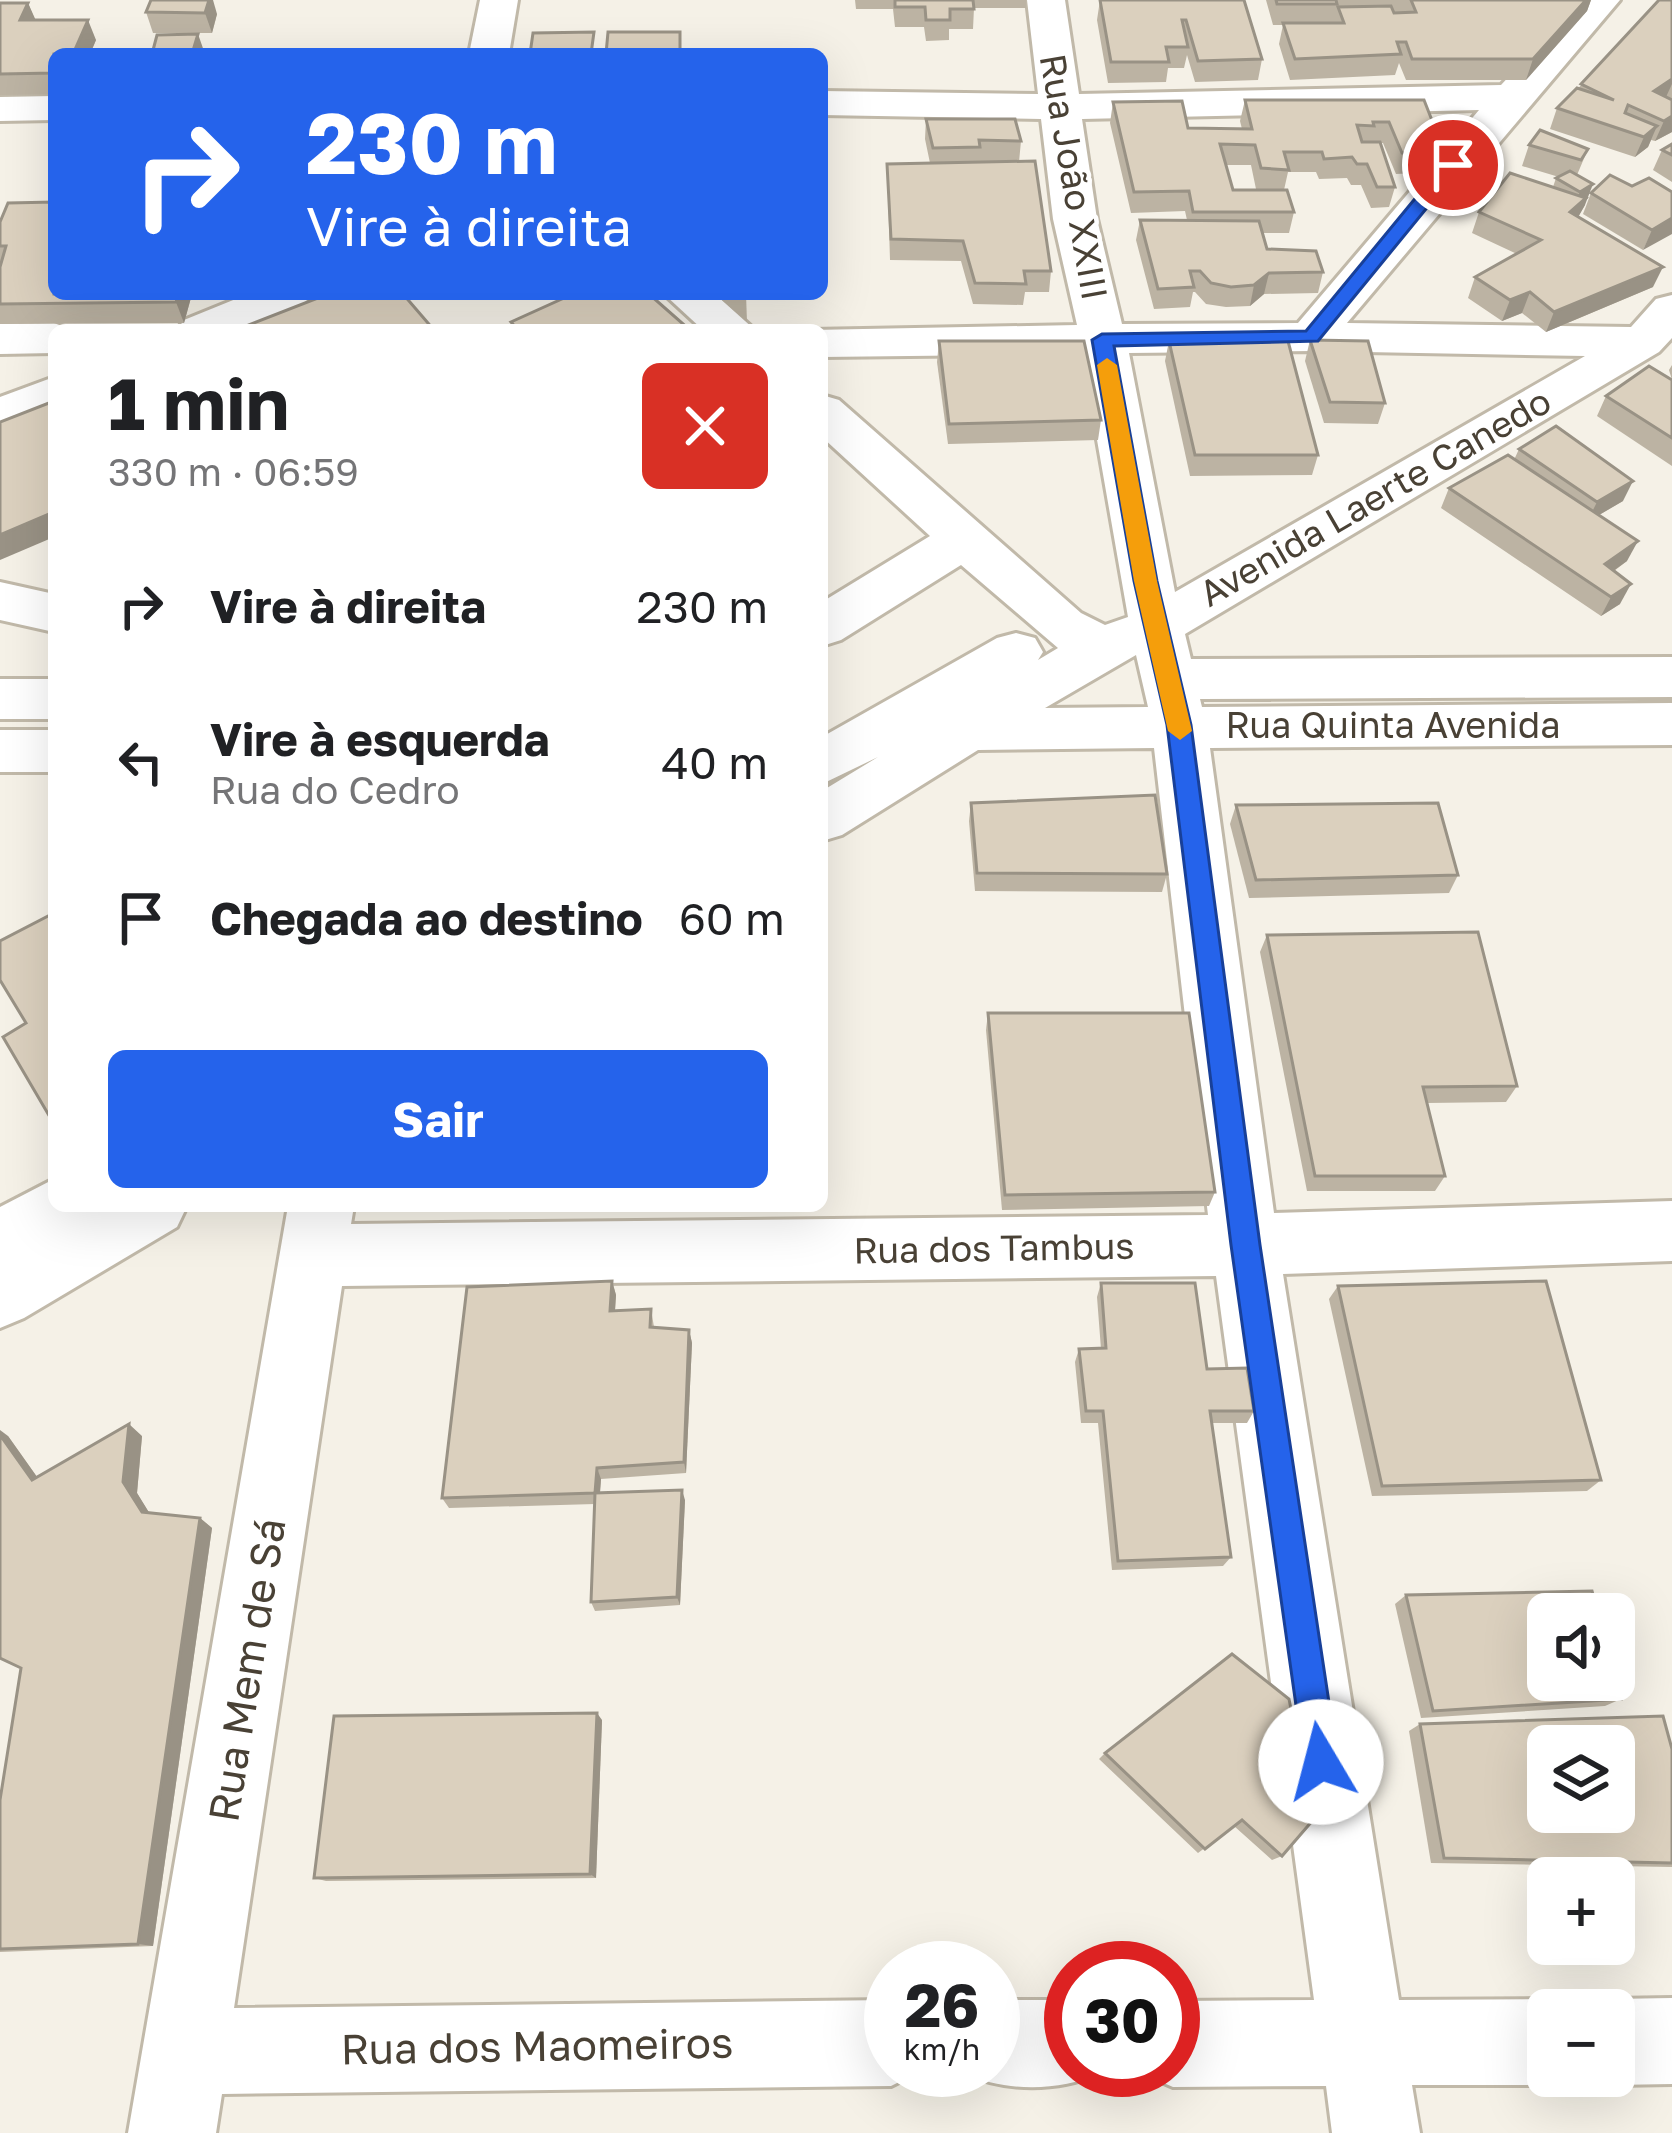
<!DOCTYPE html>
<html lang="pt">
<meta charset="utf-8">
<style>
:root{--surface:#fff;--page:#f2f2f2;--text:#202124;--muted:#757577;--accent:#2563eb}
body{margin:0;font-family:"Golos Text",sans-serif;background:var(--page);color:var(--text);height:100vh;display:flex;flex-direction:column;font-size:45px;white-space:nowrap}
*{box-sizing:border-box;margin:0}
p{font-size:39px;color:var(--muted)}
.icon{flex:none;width:66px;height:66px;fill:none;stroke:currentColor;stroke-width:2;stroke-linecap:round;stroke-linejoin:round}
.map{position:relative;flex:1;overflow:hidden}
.side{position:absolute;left:48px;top:324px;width:780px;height:888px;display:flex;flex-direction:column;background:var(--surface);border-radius:18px;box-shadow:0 12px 48px #0002}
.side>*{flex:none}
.banner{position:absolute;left:48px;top:48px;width:780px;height:252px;border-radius:18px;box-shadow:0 12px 48px #0002;background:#2563eb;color:#fff;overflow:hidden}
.controls{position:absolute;left:1527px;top:1593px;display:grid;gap:24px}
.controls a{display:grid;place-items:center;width:108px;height:108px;border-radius:18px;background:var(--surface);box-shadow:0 12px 48px #0002;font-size:60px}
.speed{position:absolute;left:864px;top:1941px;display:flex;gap:24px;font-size:60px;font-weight:700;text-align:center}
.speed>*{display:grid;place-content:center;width:156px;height:156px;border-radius:50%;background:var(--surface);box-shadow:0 12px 48px #0002;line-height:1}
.speed small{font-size:30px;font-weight:400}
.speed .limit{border:18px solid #d22;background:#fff;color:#111}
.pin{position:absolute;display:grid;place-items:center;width:102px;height:102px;color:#fff;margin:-51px;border:6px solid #fff;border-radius:50%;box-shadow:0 3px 12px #0007}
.me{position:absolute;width:132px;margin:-66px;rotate:352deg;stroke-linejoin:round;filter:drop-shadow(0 0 9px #0008)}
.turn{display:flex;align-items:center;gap:42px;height:252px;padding:0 60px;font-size:54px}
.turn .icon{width:156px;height:156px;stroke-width:2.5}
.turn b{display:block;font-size:84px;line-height:102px}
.round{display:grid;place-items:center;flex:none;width:126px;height:126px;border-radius:18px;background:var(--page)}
.overview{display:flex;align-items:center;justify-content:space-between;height:204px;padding:0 60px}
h1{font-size:72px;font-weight:700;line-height:90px}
.action{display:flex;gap:24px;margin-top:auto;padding:24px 60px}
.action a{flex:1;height:138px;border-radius:18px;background:var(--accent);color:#fff;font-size:48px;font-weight:700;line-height:138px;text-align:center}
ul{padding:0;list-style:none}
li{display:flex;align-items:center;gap:36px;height:156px;padding:0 60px}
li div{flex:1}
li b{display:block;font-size:45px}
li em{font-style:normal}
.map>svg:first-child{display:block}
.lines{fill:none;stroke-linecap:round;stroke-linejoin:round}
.minor-casing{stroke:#c1b9a9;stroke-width:6}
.minor{fill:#fff;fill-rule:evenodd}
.wall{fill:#bcb3a3;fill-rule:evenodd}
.shaded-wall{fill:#999285}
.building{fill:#dbd0be;stroke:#999285;stroke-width:3;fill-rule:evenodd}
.route{fill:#2563eb;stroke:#184099;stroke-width:3}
.slow{fill:#f59e0b}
.labels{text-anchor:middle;stroke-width:9;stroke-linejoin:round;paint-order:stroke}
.street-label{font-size:36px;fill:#494135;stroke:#fff}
.near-street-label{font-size:42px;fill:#494135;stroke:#fff}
</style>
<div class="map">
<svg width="1672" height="2133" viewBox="0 0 1672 2133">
<rect width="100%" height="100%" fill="#f5f1e7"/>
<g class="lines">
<defs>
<g id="minor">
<path d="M 480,0 L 518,0 L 509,54 L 469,54 Z"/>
<path d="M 1027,0 L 1065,0 L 1079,94 L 1501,85 L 1581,0 L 1620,0 L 1347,323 L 1631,327 L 1656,299 L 1672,295 L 1672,338 L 1659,352 L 1185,634 L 1191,659 L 1672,657 L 1672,697 L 1200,699 L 1202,707 L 1672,703 L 1672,745 L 1210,748 L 1274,1213 L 1672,1201 L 1672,1261 L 1283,1274 L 1399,2000 L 1548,1999 L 1574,2010 L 1548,2010 L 1548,2076 L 1569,2076 L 1548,2085 L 1412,2085 L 1420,2133 L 1332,2133 L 1326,2086 L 1173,2087 L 1143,2074 L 1141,2070 L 1173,2070 L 1173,2001 L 1314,2000 L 1216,1276 L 342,1286 L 234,2008 L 891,2000 L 891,2070 L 923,2070 L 891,2086 L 222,2094 L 216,2133 L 128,2133 L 288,1206 L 354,1206 L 351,1224 L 1208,1215 L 1154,748 L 978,750 L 842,835 L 822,841 L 822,791 L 878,757 L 822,784 L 822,737 L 997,638 L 1016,633 L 1035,638 L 1043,652 L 1038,660 L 1058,648 L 961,565 L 841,640 L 822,646 L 822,602 L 930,536 L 822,437 L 822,395 L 839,400 L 1081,613 L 1105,625 L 1128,617 L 1082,354 L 822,357 L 822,330 L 812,330 L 1077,325 L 1053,219 L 1041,119 L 822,115 L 822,91 L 1038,94 ZM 1479,110 L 1298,323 L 1122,324 L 1097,219 L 1082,119 ZM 1311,351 L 1585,356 L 1175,592 L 1129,353 ZM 1136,655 L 1148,707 L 1045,708 Z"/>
<path d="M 54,96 L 54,120 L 0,121 L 0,97 Z"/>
<path d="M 248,294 L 312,294 C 287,330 216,330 177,330 L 184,320 Z"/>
<path d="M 664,294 L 715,294 L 755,330 L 703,330 Z"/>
<path d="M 54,323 L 72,330 L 54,330 L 54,353 L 0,354 L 0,324 Z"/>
<path d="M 54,377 L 54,410 L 0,431 L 0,397 Z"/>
<path d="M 0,582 L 54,594 L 54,632 L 0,620 Z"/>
<rect x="0" y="679" width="54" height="40"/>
<rect x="0" y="730" width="54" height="42"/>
<path d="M 54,1179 L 54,1206 L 187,1206 L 177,1227 L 24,1318 L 0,1328 L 0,1207 Z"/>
<path d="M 1672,1998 L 1672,2084 L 1614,2085 L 1593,2076 L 1614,2076 L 1614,2010 L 1588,2010 L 1614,1999 Z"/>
<path d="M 993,2000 L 1071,2000 L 1071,2070 L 1101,2073 C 1057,2092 1007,2092 963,2073 L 993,2070 Z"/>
</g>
</defs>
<use href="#minor" class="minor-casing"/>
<use href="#minor" class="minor"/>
</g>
<g class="wall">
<path d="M 151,0 L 217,14 L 212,33 L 153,33 L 146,12 Z"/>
<path d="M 855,0 L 1026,0 L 1026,8 L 974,8 L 973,29 L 949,29 L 949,40 L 926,41 L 924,27 L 895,27 L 893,9 L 856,9 Z"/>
<path d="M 1100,0 L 1244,0 L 1262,59 L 1258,80 L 1195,82 L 1187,55 L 1184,68 L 1168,68 L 1166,82 L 1108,83 L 1097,20 Z"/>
<path d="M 1266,0 L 1591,0 L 1587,11 L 1526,80 L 1406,80 L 1399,63 L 1395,75 L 1290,80 L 1279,44 L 1283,25 L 1273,25 Z"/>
<path d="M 1672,0 L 1672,132 L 1655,141 L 1651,140 L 1648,147 L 1635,157 L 1550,129 L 1557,108 Z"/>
<path d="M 0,3 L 28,3 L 35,20 L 96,40 L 90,54 L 54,54 L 54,94 L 0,95 Z"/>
<path d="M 1245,100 L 1424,100 L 1444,151 L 1437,172 L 1396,174 L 1383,143 L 1380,143 L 1395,187 L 1389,207 L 1371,208 L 1361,185 L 1351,185 L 1347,178 L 1319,179 L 1316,172 L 1288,172 L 1284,190 L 1294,212 L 1289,233 L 1262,233 L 1267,249 L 1323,272 L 1318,293 L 1264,294 L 1250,306 L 1226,307 L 1206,304 L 1195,292 L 1193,292 L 1190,307 L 1154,309 L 1136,240 L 1140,220 L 1187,220 L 1185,211 L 1131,213 L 1110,123 L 1113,102 L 1188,128 L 1242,129 L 1240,121 ZM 1226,165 L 1251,165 L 1256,189 L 1233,190 Z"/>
<path d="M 926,119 L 1021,141 L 1019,162 L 1051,271 L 1049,292 L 1025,292 L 1023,305 L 973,304 L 961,261 L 890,260 L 887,164 L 930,163 L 925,139 Z"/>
<path d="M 1672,144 L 1672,182 L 1653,170 L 1662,150 Z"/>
<path d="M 1529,145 L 1588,149 L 1577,175 L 1585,205 L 1578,217 L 1653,287 L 1546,332 L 1522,313 L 1502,321 L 1468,298 L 1475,277 L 1517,254 L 1472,233 L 1479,212 L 1553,187 L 1556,178 L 1559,177 L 1522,166 Z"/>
<path d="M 1632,186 L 1672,192 L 1643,250 L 1583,214 L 1591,193 Z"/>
<path d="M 0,222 L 192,294 L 184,323 L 0,324 Z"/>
<path d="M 715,294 L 746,294 L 747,322 Z"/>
<path d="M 1310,340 L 1385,403 L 1378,424 L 1324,423 L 1305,361 Z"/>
<path d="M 939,341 L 1101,420 L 1098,440 L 948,444 L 937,362 Z"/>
<path d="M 1169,341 L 1318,455 L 1312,475 L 1190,476 L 1165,361 Z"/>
<path d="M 1672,365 L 1672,466 L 1597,416 L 1606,396 L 1672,380 L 1669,370 Z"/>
<path d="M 1519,449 L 1623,501 L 1599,515 L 1627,561 L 1614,571 L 1620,604 L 1601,616 L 1441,508 L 1449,488 L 1514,460 Z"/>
<path d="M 971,803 L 1167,874 L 1162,892 L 975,891 L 969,821 Z"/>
<path d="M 1236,805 L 1458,875 L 1449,893 L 1249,898 L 1230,824 Z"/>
<path d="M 1267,935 L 1517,1086 L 1506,1102 L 1427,1103 L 1445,1176 L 1435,1191 L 1307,1191 L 1260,952 Z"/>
<path d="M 988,1013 L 1215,1192 L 1209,1206 L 1002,1210 L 986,1030 Z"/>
<path d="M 612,1281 L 616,1295 L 615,1311 L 651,1309 L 654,1327 L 689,1330 L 692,1343 L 686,1473 L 601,1479 L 600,1493 L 685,1500 L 680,1605 L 595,1611 L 591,1602 L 595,1504 L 449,1508 L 442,1498 Z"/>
<path d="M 1101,1283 L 1207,1369 L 1254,1411 L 1247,1423 L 1212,1423 L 1231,1557 L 1223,1566 L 1112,1570 L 1098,1423 L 1081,1423 L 1075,1362 L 1079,1349 L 1101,1349 L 1097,1297 Z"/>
<path d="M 1338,1286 L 1601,1480 L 1587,1491 L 1372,1496 L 1329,1299 Z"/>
<path d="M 8,1436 L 37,1477 L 142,1436 L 137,1493 L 149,1513 L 200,1518 L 212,1528 L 153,1946 L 0,1952 L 0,1800 L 21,1668 Z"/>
<path d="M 1406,1595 L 1621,1699 L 1605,1706 L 1421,1718 L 1395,1604 Z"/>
<path d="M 602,1720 L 596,1878 L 326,1881 L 314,1878 Z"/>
<path d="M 1420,1724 L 1672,1749 L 1672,1867 L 1431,1863 L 1409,1731 Z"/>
<path d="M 1105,1753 L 1313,1820 L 1282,1856 L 1272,1860 L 1234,1826 L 1198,1853 L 1099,1759 Z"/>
</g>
<g class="shaded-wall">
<path d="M 209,0 L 213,0 L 217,14 L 212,33 L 205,13 Z"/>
<path d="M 1586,0 L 1591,0 L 1587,11 L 1526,80 L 1533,59 Z"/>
<path d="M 28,3 L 37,23 L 20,20 Z"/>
<path d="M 88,20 L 96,40 L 90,54 L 73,54 Z"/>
<path d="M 198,34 L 205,54 L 192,54 Z"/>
<path d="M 1672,79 L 1672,84 L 1666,97 L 1654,91 Z"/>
<path d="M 1672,116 L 1672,132 L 1655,141 L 1664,121 Z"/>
<path d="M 1657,126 L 1648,147 L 1635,157 L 1644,137 Z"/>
<path d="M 1593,184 L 1585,205 L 1577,219 L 1570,212 L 1580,192 Z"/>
<path d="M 1672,218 L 1672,234 L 1643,250 L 1652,230 Z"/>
<path d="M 1663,267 L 1653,287 L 1546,332 L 1554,312 Z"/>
<path d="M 1269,273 L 1264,294 L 1250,306 L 1254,285 Z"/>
<path d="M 1530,292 L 1522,313 L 1502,321 L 1510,300 Z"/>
<path d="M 179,294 L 192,294 L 184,323 L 176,302 Z"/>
<path d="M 1633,481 L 1623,501 L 1587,522 L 1597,502 Z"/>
<path d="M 54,512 L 54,537 L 0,560 L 0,535 Z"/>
<path d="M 1638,541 L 1627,561 L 1595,584 L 1605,564 Z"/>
<path d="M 1631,584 L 1620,604 L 1601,616 L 1611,597 Z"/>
<path d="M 612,1281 L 616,1295 L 614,1324 L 610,1311 Z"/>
<path d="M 689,1330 L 692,1343 L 686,1473 L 684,1462 Z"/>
<path d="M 129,1424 L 142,1436 L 137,1493 L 155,1522 L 142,1512 L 123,1482 Z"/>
<path d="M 0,1430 L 8,1436 L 47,1491 L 32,1480 L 0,1435 Z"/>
<path d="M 597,1468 L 601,1479 L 599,1504 L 595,1493 Z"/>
<path d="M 682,1490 L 685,1500 L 680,1605 L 677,1597 Z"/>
<path d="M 200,1518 L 212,1528 L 153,1946 L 138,1944 Z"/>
<path d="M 597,1713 L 602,1720 L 596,1878 L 590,1874 Z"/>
</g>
<g class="building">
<path d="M 151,0 L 209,0 L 205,13 L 146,12 Z"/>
<path d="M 895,0 L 973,0 L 974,9 L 950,9 L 950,20 L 926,20 L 925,7 L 895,7 Z"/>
<path d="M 1100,0 L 1244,0 L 1262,59 L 1198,61 L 1186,20 L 1182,20 L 1188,47 L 1166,47 L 1169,62 L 1111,62 Z"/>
<path d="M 1276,0 L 1336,0 L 1337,4 L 1277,4 Z"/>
<path d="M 1411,0 L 1586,0 L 1533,59 L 1412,59 L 1406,42 L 1397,42 L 1401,54 L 1295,59 L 1283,23 L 1344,23 L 1338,7 L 1391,6 L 1394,13 L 1416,12 Z"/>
<path d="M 1659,0 L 1672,0 L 1672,79 L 1654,91 L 1672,100 L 1672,116 L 1664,121 L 1628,105 L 1625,113 L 1657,126 L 1644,137 L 1557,108 L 1577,88 L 1614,100 L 1581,84 Z"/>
<path d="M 0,3 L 28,3 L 20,20 L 88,20 L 73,54 L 54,54 L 54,73 L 0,74 Z"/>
<path d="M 594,32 L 591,54 L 530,54 L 533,33 Z"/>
<path d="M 608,32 L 680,32 L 680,54 L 606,54 Z"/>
<path d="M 198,34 L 192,54 L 152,54 L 157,35 Z"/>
<path d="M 1245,100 L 1424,100 L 1444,151 L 1402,153 L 1389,122 L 1373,122 L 1374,126 L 1357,125 L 1362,142 L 1380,142 L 1395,187 L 1377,187 L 1367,164 L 1357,164 L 1352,157 L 1324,159 L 1322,152 L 1284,152 L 1289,170 L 1261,168 L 1255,145 L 1220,144 L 1233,190 L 1287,190 L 1294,212 L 1193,212 L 1189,191 L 1134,192 L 1113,102 L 1182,101 L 1188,128 L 1252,129 Z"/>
<path d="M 926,119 L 1015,119 L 1021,141 L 979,140 L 980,147 L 933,148 Z"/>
<path d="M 1540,130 L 1588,149 L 1581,160 L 1529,145 Z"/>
<path d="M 1672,144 L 1672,155 L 1662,150 Z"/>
<path d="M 1035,161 L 1051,271 L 1024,271 L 1026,284 L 975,283 L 963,241 L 891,239 L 887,164 Z"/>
<path d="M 1570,171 L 1593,184 L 1580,192 L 1556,178 Z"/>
<path d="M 1510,173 L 1586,198 L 1570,212 L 1663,267 L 1554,312 L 1530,292 L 1510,300 L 1475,277 L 1541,240 L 1479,212 Z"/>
<path d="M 1610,175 L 1632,186 L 1649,178 L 1672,192 L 1672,218 L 1652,230 L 1591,193 Z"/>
<path d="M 54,202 L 54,294 L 179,294 L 176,302 L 0,304 L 0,267 L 6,246 L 0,246 L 0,222 L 8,203 Z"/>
<path d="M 1140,220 L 1259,221 L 1267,249 L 1316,251 L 1323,272 L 1269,273 L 1254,285 L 1231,287 L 1211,283 L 1200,271 L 1190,271 L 1194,287 L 1158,289 Z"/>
<path d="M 328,294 L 403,294 L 434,330 L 236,330 Z"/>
<path d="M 573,294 L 649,294 L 690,330 L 518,330 L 511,322 Z"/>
<path d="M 1310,340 L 1368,341 L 1385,403 L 1330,402 Z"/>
<path d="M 939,341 L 1084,341 L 1101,420 L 949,424 Z"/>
<path d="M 1169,341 L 1288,341 L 1318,455 L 1195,455 Z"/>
<path d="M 1649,366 L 1672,380 L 1672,438 L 1606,396 Z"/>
<path d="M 54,401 L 54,512 L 0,535 L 0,422 Z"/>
<path d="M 1556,426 L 1633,481 L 1597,502 L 1519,449 Z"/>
<path d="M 1508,455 L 1638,541 L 1605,564 L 1631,584 L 1611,597 L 1449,488 Z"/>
<path d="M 1155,795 L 1167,874 L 977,873 L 971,803 Z"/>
<path d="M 1438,803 L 1458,875 L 1256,880 L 1236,805 Z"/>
<path d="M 54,913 L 54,1124 L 3,1037 L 26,1023 L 0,980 L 0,941 Z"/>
<path d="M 1478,932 L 1517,1086 L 1423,1087 L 1445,1176 L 1315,1176 L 1267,935 Z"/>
<path d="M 988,1013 L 1189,1013 L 1215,1192 L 1005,1195 Z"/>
<path d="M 612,1281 L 610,1311 L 651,1309 L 650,1327 L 689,1330 L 684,1462 L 597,1468 L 595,1493 L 442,1498 L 467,1287 Z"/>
<path d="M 1546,1281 L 1601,1480 L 1382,1486 L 1338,1286 Z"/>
<path d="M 1101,1283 L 1195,1283 L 1207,1369 L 1247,1368 L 1254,1411 L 1210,1411 L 1231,1557 L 1118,1561 L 1103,1411 L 1086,1411 L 1079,1349 L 1106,1348 Z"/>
<path d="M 129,1424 L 123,1482 L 142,1512 L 200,1518 L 138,1944 L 0,1949 L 0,1800 L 21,1668 L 0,1658 L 0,1435 L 32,1480 Z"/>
<path d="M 682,1490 L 677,1597 L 591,1602 L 595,1493 Z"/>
<path d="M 1592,1591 L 1598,1614 L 1548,1614 L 1548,1680 L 1614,1680 L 1614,1673 L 1621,1699 L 1433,1711 L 1406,1595 Z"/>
<path d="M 1232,1654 L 1289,1699 L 1313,1820 L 1282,1856 L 1242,1820 L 1205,1849 L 1105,1753 Z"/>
<path d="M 597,1713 L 590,1874 L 314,1878 L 334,1716 Z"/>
<path d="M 1663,1716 L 1672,1749 L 1672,1863 L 1444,1858 L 1420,1724 ZM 1548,1746 L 1614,1746 L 1614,1812 L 1548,1812 Z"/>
</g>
<path class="route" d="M 1446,161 L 1462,165 L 1318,341 L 1114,346 L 1157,581 L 1191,725 L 1260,1245 L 1338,1762 L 1333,1774 L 1321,1779 L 1309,1774 L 1304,1762 L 1231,1245 L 1167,725 L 1134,581 L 1092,340 L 1102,334 L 1306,331 Z"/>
<path class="slow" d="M 1107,358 L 1117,365 L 1157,581 L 1192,731 L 1180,740 L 1168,731 L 1134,581 L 1097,365 Z"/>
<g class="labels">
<g class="street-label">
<text transform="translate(1074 177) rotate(80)" y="13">Rua João XXIII</text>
<text transform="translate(1375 497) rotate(-30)" y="13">Avenida Laerte Canedo</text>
<text x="1393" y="738">Rua Quinta Avenida</text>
<text transform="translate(994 1248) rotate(-1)" y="13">Rua dos Tambus</text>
</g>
<g class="near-street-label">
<text transform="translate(247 1670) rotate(-81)" y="15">Rua Mem de Sá</text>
<text transform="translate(537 2046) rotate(-1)" y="15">Rua dos Maomeiros</text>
</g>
</g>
</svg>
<div class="controls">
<a><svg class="icon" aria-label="sound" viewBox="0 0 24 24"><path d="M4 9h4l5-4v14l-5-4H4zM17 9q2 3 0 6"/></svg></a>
<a><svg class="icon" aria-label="layers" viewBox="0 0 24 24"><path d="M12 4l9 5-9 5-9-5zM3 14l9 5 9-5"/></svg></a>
<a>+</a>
<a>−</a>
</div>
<div class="speed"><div>26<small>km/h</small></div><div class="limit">30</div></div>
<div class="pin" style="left:1453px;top:165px;background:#d93025"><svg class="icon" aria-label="arrive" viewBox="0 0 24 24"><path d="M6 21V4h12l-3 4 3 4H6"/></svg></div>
<svg class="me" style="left:1321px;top:1762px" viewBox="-20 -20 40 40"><circle r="19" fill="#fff"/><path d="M0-13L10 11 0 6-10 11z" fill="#2563eb"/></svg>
<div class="banner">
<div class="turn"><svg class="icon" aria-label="right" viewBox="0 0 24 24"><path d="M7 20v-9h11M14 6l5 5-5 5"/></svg><div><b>230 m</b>Vire à direita</div></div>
</div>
<section class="side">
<div class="overview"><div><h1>1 min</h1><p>330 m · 06:59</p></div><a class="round" style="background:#d93025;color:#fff"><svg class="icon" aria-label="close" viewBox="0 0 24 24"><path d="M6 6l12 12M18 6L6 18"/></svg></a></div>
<ul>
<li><svg class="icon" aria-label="right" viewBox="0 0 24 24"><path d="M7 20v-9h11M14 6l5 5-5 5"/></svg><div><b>Vire à direita</b></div><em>230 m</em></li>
<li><svg class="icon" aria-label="left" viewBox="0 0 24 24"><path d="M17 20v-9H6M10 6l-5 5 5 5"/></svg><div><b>Vire à esquerda</b><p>Rua do Cedro</p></div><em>40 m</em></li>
<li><svg class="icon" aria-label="arrive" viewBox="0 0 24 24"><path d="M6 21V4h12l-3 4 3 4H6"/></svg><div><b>Chegada ao destino</b></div><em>60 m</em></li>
</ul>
<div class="action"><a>Sair</a></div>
</section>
</div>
